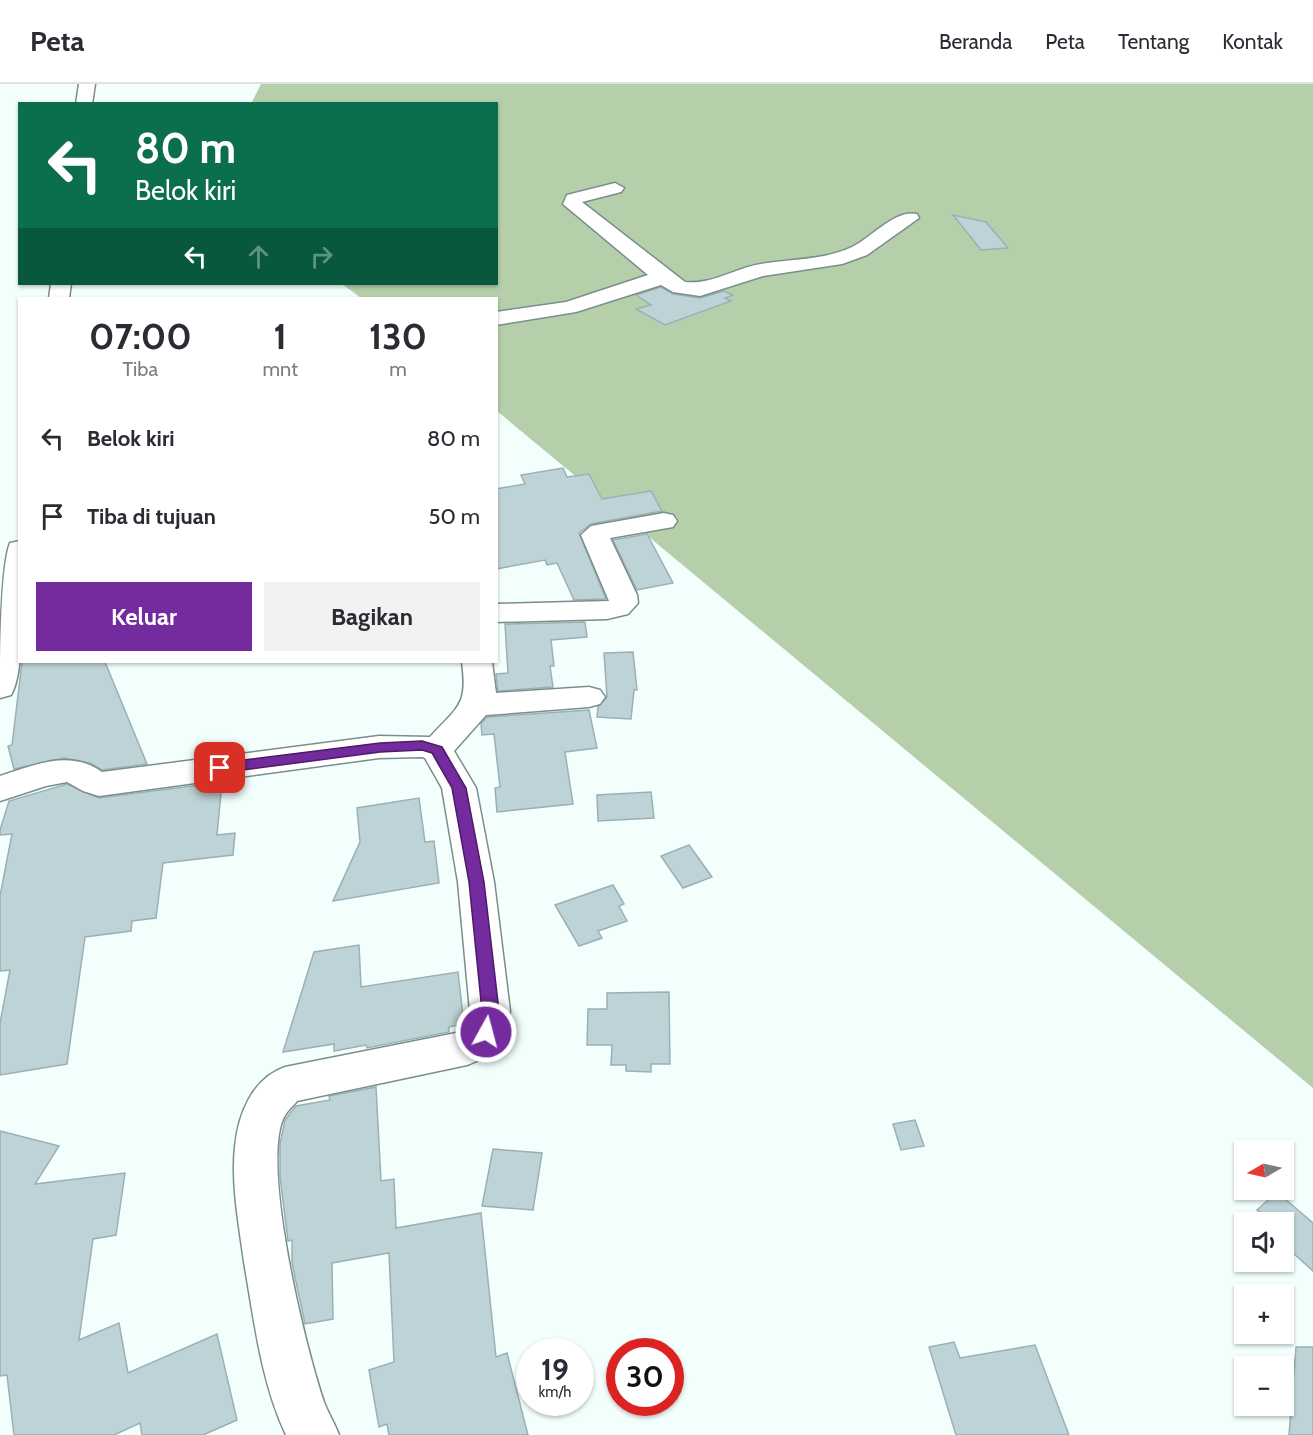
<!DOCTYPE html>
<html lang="id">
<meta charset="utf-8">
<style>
:root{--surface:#fff;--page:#f2f2f3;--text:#2b2b33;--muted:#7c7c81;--line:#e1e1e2;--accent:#732b9e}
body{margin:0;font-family:Cabin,sans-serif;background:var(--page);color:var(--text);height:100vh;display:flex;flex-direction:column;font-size:22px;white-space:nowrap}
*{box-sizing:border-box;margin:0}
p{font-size:20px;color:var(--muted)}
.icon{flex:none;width:33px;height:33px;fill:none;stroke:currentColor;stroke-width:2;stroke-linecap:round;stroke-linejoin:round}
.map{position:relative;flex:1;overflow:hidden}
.side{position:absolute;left:18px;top:213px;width:480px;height:366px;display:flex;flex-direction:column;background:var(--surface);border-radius:0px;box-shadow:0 2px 4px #0004}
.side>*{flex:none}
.hud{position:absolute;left:18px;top:18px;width:480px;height:183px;border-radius:0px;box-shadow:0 2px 4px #0004;background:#0b6e4f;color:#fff;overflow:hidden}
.needle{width:39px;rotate:261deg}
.fabs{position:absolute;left:1234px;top:1056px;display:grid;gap:12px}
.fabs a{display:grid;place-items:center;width:60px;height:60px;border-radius:0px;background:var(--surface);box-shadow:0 2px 4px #0004;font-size:30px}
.speed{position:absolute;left:516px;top:1254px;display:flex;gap:12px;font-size:30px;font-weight:700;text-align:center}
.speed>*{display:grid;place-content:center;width:78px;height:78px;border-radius:50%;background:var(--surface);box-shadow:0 2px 4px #0004;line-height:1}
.speed small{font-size:15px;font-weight:400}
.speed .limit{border:9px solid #d22;background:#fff;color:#111}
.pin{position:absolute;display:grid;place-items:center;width:51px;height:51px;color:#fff;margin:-26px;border-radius:12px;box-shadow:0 3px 9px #0006}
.me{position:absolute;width:66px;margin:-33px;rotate:7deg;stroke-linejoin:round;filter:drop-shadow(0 0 4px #0008)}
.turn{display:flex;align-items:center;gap:21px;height:126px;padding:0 18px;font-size:27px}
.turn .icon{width:78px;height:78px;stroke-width:2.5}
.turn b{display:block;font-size:42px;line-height:51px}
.lanes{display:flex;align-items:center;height:57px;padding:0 18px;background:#0003;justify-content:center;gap:30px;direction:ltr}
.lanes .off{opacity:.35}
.eta{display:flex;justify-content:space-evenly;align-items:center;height:102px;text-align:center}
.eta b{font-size:36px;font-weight:800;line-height:42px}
.cta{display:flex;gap:12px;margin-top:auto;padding:12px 18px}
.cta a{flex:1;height:69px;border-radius:0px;background:var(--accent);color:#fff;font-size:24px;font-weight:800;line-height:69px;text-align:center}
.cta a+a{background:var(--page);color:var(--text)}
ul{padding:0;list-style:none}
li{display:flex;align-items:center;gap:18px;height:78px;padding:0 18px}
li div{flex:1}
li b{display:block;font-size:22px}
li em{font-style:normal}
header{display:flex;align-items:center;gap:36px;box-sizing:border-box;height:84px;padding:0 30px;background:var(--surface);border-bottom:2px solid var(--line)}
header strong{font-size:28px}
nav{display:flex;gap:33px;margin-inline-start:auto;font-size:21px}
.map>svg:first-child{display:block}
.forest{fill:#b6cfab}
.building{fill:#bed3d7;stroke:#9cb0b4;stroke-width:1.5}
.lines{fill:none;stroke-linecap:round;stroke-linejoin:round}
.street-casing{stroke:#7a8e8b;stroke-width:3}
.secondary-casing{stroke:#7a8e8b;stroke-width:3}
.street{fill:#fff;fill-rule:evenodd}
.secondary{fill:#fff;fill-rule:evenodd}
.route{fill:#732b9e;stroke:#4b1c67;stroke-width:1.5}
</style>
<header>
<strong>Peta</strong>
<nav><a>Beranda</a><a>Peta</a><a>Tentang</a><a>Kontak</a></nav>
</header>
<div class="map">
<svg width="1313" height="1351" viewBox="0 0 1313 1351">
<rect width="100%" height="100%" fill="#f2fffd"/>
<path class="forest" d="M 261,0 L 1313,0 L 1313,1004 L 497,327 L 496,214 L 361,214 L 342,200 L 496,200 L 496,20 L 251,20 Z"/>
<g class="building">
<path d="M 953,131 L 986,138 L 1008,164 L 981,166 Z"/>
<path d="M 661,203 L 673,210 L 700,214 L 724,207 L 733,211 L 725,214 L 731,217 L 665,241 L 636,225 L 651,221 L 636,211 Z"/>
<path d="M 563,384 L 567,393 L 589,390 L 602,415 L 651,407 L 662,427 L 591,440 L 579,449 L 606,515 L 574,516 L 557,479 L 547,481 L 545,476 L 496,485 L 496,405 L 525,400 L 521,391 Z"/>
<path d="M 647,450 L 673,499 L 637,506 L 613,456 Z"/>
<path d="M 585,538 L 587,553 L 551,556 L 554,582 L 550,582 L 553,603 L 498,607 L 496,590 L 508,589 L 505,540 Z"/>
<path d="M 633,568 L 637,606 L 634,606 L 631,635 L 597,633 L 598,623 L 607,613 L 604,569 Z"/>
<path d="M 22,578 L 105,578 L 147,680 L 102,686 L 90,679 L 64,674 L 14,685 L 8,662 L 12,661 Z"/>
<path d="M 589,626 L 597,664 L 565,668 L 573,720 L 497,728 L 495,704 L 500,703 L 494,650 L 482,651 L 481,640 L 487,633 Z"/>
<path d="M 222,698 L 217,751 L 235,749 L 233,771 L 163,779 L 156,834 L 132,837 L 131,847 L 85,853 L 67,980 L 0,991 L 0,939 L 10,886 L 0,887 L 0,812 L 12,750 L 0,751 L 0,746 L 9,717 L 67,700 L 99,714 Z"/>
<path d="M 651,708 L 654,734 L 598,737 L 597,711 Z"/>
<path d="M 419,714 L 425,758 L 434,757 L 439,799 L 333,817 L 360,758 L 357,724 Z"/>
<path d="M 689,761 L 712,793 L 683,804 L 661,772 Z"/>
<path d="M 613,801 L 624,820 L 619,822 L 627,837 L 598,847 L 602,854 L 579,862 L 555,821 Z"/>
<path d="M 359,861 L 361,903 L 458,888 L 464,940 L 449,943 L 449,948 L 367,964 L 366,961 L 334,967 L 334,960 L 283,968 L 314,868 Z"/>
<path d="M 669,908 L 670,980 L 651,980 L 651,988 L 626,987 L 626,981 L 611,981 L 612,961 L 587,961 L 588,925 L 607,925 L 607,909 Z"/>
<path d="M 376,1003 L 381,1097 L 394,1095 L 396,1144 L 481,1129 L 496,1273 L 507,1269 L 528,1351 L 389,1351 L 387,1340 L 379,1343 L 369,1286 L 394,1278 L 389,1169 L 332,1179 L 333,1235 L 305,1240 L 292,1179 L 292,1156 L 288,1157 L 280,1093 L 280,1060 L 285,1036 L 296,1022 L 330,1016 L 329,1012 Z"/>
<path d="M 915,1036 L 924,1062 L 901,1066 L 893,1040 Z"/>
<path d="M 0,1047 L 59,1062 L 35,1100 L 125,1089 L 116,1151 L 93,1155 L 79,1256 L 119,1239 L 128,1289 L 217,1250 L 237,1336 L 203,1351 L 142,1351 L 140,1339 L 114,1351 L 14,1351 L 7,1291 L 0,1292 Z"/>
<path d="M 493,1065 L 542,1069 L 533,1126 L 482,1122 Z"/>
<path d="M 1277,1108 L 1313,1139 L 1313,1187 L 1284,1161 L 1284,1138 L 1272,1138 L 1257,1126 Z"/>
<path d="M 954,1258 L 960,1274 L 1035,1261 L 1069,1351 L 956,1351 L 929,1263 Z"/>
<path d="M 1296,1263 L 1313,1263 L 1313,1351 L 1289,1351 Z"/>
</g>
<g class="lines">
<defs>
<g id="street">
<path d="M 615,99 L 624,104 L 621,108 L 582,118 L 685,198 C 712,201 735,184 761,180 C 791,175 825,176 852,163 C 871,154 895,125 917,130 L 919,134 L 867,171 L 842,180 L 763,192 L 700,212 L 673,208 L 661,201 L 576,228 L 496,241 L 496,228 L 566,218 L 648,191 L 563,120 L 567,111 Z"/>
<path d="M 664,429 L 673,431 L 677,437 L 673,443 L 610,454 L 637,511 L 638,519 L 628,530 L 607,535 L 496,538 L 496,520 L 609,517 L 581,451 L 591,442 Z"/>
<path d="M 462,578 L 492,578 L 496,609 L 589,603 L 600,606 L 605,613 L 600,620 L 589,623 L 486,631 L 454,667 L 476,704 L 494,798 L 510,927 C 505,955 495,971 467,981 L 297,1017 C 293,1022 286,1028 283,1035 C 262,1086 305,1262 324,1318 C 328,1329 335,1340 339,1351 L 286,1351 C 261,1298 254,1235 244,1178 C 239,1141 231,1100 235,1063 C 238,1030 252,995 285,983 L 456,949 L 468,939 L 470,927 L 458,798 L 442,704 L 425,674 L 422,673 L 379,674 L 99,712 L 83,707 L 67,698 L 46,702 L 0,717 L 0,692 C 34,681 70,665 102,688 L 379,652 L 430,653 C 458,622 468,622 462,578 Z"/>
</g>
<g id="secondary">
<path d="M 79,0 L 95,0 L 92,20 L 76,20 Z"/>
<path d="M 51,200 L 71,200 L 69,214 L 49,214 Z"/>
<path d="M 20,457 C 20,491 27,586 11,611 L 0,614 C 0,580 0,484 10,459 Z"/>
</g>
</defs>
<use href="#street" class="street-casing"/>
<use href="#secondary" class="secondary-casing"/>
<use href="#street" class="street"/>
<use href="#secondary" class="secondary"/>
</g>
<path class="route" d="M 422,657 L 442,663 L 466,704 L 484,798 L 499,927 L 492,953 L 480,953 L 478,948 L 482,927 L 469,798 L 452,704 L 432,669 L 422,666 L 380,668 L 220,689 L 214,684 L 220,679 L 380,659 Z"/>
</svg>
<div class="fabs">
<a><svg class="needle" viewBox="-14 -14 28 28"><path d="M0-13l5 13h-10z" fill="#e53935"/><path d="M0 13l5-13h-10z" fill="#7c7c81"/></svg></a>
<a><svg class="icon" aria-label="sound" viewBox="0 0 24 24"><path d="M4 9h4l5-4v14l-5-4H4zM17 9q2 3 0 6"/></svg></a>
<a>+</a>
<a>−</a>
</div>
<div class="speed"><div>19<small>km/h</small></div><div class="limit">30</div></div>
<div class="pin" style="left:220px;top:684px;background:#d93025"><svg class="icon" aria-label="arrive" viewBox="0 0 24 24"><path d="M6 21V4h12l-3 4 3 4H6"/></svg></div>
<svg class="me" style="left:486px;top:948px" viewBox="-20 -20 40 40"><circle r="17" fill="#732b9e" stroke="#fff" stroke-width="3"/><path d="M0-11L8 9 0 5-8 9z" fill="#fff"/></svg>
<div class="hud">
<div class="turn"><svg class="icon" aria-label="left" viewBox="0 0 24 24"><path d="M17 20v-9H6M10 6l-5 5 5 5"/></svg><div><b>80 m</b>Belok kiri</div></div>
<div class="lanes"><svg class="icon" aria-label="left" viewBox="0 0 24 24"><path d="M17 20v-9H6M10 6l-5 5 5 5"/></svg><svg class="icon off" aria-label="ahead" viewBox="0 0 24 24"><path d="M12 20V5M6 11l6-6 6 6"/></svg><svg class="icon off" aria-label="right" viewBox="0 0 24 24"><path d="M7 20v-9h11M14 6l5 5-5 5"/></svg></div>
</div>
<section class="side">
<div class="eta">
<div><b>07:00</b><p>Tiba</p></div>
<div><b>1</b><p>mnt</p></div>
<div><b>130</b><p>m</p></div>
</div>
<ul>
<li><svg class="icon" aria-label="left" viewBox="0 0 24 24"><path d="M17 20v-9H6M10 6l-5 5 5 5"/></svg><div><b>Belok kiri</b></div><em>80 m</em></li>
<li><svg class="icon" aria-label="arrive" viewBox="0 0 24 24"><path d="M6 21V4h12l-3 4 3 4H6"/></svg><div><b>Tiba di tujuan</b></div><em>50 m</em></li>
</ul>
<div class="cta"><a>Keluar</a><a>Bagikan</a></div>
</section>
</div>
